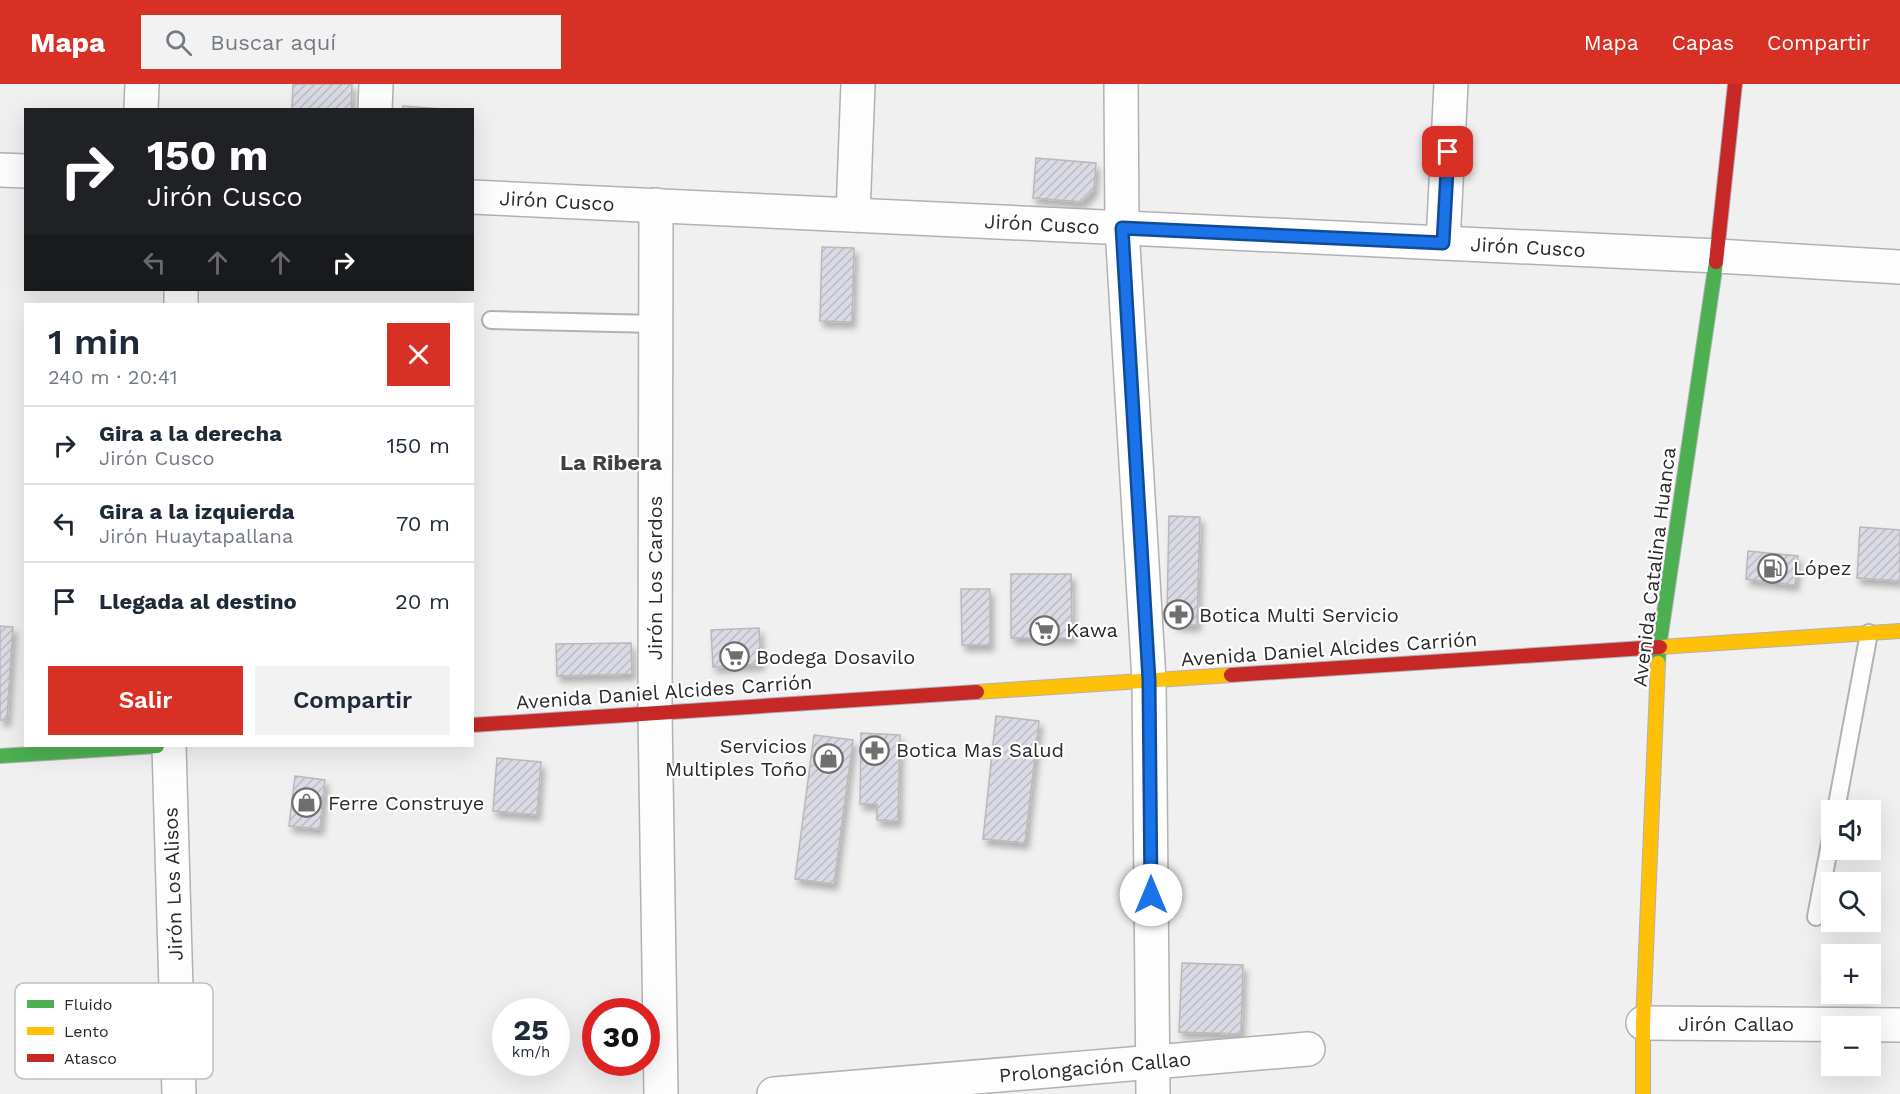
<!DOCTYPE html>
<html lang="es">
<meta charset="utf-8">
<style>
:root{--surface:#fff;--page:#f2f2f3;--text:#1f2937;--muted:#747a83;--line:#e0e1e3;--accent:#d93025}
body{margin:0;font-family:"Work Sans",sans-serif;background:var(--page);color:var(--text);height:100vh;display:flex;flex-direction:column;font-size:22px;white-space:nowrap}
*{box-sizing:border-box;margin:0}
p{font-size:20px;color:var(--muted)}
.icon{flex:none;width:33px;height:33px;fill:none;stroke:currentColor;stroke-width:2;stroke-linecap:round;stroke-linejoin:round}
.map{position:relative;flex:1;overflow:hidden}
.details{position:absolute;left:24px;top:219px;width:450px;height:444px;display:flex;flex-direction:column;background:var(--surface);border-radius:0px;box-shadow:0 6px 24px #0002}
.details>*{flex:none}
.hud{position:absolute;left:24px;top:24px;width:450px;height:183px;border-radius:0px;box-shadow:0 6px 24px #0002;background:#202124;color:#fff;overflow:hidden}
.buttons{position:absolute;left:1821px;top:716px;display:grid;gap:12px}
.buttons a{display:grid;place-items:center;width:60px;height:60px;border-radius:0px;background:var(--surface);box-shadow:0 6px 24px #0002;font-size:30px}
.speed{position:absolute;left:492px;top:914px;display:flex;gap:12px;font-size:30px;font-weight:700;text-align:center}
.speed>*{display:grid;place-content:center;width:78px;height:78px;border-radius:50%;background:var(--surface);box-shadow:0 6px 24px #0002;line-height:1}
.speed small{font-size:15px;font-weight:400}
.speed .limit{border:9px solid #d22;background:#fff;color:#111}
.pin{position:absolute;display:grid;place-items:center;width:51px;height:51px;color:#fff;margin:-26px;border-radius:12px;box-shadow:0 3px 9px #0006}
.me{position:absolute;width:66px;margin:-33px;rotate:0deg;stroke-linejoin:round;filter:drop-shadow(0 0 4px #0008)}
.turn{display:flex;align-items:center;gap:21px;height:126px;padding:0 24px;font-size:27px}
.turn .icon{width:78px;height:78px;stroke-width:2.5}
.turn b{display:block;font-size:42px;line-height:51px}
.lanes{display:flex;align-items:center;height:57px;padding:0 24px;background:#0003;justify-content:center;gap:30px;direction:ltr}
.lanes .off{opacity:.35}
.round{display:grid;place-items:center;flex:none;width:63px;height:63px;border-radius:0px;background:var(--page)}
.overview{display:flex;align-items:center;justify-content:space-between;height:102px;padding:0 24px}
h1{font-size:36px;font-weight:600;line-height:45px}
.cta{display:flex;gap:12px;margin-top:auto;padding:12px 24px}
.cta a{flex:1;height:69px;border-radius:0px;background:var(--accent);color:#fff;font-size:24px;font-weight:600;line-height:69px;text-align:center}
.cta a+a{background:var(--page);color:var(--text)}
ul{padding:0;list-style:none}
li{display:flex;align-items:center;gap:18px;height:78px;padding:0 24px;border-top:2px solid var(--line)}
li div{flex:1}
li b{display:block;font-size:22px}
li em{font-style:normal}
header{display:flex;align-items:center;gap:36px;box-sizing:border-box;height:84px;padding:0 30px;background:var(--accent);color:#fff}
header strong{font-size:28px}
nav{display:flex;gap:33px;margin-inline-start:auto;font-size:21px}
.search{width:420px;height:54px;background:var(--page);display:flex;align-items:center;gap:15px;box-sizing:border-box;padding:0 21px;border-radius:0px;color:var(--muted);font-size:22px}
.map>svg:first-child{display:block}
.building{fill:url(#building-hatch);stroke:#b9b9ba;stroke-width:1.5;filter:url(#shadow)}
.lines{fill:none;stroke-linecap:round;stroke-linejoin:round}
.lane-casing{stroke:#b1b1b2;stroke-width:20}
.street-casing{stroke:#b1b1b2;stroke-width:36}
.fast-casing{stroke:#b1b1b2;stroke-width:16}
.slow-casing{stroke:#b1b1b2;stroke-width:16}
.jam-casing{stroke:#b1b1b2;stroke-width:16}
.lane{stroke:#fdfdfd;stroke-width:16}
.street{stroke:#fdfdfd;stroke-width:33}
.fast{stroke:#4caf50;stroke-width:14}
.slow{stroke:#ffc107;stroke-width:14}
.jam{stroke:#c62828;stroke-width:14}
.route-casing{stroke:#114b97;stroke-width:15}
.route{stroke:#1a73e8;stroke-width:10}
.labels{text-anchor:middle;stroke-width:4.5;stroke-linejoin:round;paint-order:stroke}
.street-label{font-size:20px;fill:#2a2a2b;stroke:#fff}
.poi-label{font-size:20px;fill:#2a2a2b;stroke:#fff;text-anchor:start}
.quarter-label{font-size:22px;font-weight:bold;fill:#404042;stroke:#fff}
.key{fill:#fff;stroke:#bfbfbf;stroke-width:1.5}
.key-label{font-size:16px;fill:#2a2a2b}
</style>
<header>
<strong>Mapa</strong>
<div class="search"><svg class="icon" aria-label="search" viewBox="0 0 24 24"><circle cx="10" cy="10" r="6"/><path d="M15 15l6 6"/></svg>Buscar aquí</div>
<nav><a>Mapa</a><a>Capas</a><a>Compartir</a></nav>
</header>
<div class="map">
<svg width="1900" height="1010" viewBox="0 0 1900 1010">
<defs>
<pattern id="building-hatch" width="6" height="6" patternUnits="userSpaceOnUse" patternTransform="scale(1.5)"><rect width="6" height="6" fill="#dadae4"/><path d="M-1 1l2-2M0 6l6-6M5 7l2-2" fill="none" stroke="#bbbbc4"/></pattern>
<filter id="shadow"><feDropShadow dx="3.5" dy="6" stdDeviation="3" flood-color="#0004"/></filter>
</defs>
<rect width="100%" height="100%" fill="#f0f0f1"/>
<g class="building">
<path d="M 293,0 L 352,0 L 351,26 L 292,26 Z"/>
<path d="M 403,22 L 441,25 L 441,26 L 403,26 Z"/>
<path d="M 1036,74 L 1096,79 L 1094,106 L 1082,118 L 1033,114 Z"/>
<path d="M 822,163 L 854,164 L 852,238 L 820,237 Z"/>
<path d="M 1169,432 L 1200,433 L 1197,541 L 1180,541 L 1172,538 L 1167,529 Z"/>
<path d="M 1860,443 L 1900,446 L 1900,497 L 1857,494 Z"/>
<path d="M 1748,467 L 1798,472 L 1795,501 L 1746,495 Z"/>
<path d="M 1011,490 L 1071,490 L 1072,554 L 1011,554 Z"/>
<path d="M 961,505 L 990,505 L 990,561 L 962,561 Z"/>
<path d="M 0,542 L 13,543 L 7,636 L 0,636 Z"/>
<path d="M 759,544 L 761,580 L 713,583 L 711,546 Z"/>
<path d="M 631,559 L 632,590 L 557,592 L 556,560 Z"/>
<path d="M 996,632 L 1039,637 L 1025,759 L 983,755 Z"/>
<path d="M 861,649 L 900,651 L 898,737 L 877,736 L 877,720 L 860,720 Z"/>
<path d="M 814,651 L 853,656 L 834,800 L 795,795 Z"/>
<path d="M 497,674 L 541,678 L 537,731 L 493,727 Z"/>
<path d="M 295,692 L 325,696 L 320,745 L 289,742 Z"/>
<path d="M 1182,879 L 1243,881 L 1241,950 L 1179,948 Z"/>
</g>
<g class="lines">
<defs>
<g id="lane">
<path d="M 491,236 L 656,240"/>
<path d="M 1836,726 L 1869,549"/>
<path d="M 1816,833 L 1832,749"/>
</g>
<g id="street">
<path d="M 1121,0 L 1122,144 L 1149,596 L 1153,1010"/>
<path d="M 141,26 L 142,0"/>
<path d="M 375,26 L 376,0"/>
<path d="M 0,86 L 26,87"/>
<path d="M 472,113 L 1717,172 L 1900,183"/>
<path d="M 656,121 L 655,628 L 661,1010"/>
<path d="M 853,131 L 858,0"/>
<path d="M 1443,159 L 1451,0"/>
<path d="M 181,220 L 181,206"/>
<path d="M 169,662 L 179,1010"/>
<path d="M 1643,939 L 1900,941"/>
<path d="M 774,1010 L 1308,965"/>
</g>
<g id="fast">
<path d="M 1658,579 L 1659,563 L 1716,178"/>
<path d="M 0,672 L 157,662"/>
</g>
<g id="slow">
<path d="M 1660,563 L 1900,547"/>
<path d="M 977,608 L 1231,591"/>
<path d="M 1643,1010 L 1643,939 L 1658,579"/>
</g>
<g id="jam">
<path d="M 1716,178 L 1735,0"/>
<path d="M 1231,591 L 1660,563"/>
<path d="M 472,641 L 977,608"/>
</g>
</defs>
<use href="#lane" class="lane-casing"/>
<use href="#street" class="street-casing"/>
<use href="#fast" class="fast-casing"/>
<use href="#slow" class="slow-casing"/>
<use href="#jam" class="jam-casing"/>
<use href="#lane" class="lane"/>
<use href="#street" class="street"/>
<use href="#fast" class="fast"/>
<use href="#slow" class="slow"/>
<use href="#jam" class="jam"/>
</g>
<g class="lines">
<defs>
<path id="route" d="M 1151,811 L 1149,596 L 1122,144 L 1443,159 L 1448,68"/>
</defs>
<use href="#route" class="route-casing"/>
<use href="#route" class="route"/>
</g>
<defs>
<symbol id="fuel-ring" viewBox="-11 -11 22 22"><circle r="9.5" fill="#fff" stroke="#6f6f70" stroke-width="1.5"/><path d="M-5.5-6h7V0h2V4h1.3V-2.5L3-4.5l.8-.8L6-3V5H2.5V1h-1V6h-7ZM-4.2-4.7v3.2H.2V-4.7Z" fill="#6f6f70"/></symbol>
<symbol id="pharmacy-ring" viewBox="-11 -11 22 22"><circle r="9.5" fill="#fff" stroke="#6f6f70" stroke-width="1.5"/><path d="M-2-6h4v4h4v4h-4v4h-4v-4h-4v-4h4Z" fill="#6f6f70"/></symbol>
<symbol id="supermarket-ring" viewBox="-11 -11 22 22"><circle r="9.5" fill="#fff" stroke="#6f6f70" stroke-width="1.5"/><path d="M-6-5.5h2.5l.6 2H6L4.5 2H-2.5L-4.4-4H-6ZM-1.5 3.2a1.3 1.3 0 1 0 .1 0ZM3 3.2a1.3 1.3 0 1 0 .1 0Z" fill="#6f6f70"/></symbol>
<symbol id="shop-ring" viewBox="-11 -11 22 22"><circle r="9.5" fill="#fff" stroke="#6f6f70" stroke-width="1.5"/><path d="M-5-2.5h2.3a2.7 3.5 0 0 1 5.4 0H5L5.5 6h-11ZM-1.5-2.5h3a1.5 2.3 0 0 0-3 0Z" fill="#6f6f70"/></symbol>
</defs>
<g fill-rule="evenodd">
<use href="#fuel-ring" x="1756" y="468" width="33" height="33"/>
<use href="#pharmacy-ring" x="1162" y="514" width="33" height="33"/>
<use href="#supermarket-ring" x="1028" y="530" width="33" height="33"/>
<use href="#supermarket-ring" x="718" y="556" width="33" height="33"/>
<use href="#pharmacy-ring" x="858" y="650" width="33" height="33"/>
<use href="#shop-ring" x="812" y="658" width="33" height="33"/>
<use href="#shop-ring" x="290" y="702" width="33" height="33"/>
</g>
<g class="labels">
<g class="street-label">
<text transform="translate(557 117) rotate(3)" y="7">Jirón Cusco</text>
<text transform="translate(1042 140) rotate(3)" y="7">Jirón Cusco</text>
<text transform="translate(1528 163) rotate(3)" y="7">Jirón Cusco</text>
<text transform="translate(1654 483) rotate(-83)" y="7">Avenida Catalina Huanca</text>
<text transform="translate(655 494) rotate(-90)" y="7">Jirón Los Cardos</text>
<text transform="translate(1329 565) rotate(-4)" y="7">Avenida Daniel Alcides Carrión</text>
<text transform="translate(664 608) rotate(-4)" y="7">Avenida Daniel Alcides Carrión</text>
<text transform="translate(173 800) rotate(-92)" y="7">Jirón Los Alisos</text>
<text x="1736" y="947">Jirón Callao</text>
<text transform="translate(1095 983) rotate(-5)" y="7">Prolongación Callao</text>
</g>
<g class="poi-label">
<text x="1793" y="491">López</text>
<text x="1199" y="538">Botica Multi Servicio</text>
<text x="1066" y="553">Kawa</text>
<text x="756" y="580">Bodega Dosavilo</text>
<text x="807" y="669" text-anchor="end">Servicios<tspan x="807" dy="23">Multiples Toño</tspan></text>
<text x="896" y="673">Botica Mas Salud</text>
<text x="328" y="726">Ferre Construye</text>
</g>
<g class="quarter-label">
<text x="611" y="386">La Ribera</text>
</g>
</g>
<rect x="15" y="899" width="198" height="96" rx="9" class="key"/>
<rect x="27" y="916" width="27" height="8" fill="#4caf50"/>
<rect x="27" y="943" width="27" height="8" fill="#ffc107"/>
<rect x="27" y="970" width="27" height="8" fill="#c62828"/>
<g class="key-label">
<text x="64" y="926">Fluido</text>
<text x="64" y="953">Lento</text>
<text x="64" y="980">Atasco</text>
</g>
</svg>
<div class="buttons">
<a><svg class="icon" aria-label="sound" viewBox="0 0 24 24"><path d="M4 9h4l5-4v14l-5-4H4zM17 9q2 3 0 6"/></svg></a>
<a><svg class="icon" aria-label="search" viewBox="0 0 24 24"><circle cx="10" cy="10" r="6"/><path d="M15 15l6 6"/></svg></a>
<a>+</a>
<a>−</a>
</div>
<div class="speed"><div>25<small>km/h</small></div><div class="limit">30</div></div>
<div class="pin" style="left:1448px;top:68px;background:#d93025"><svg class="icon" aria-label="arrive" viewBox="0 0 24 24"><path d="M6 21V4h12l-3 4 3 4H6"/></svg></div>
<svg class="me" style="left:1151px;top:811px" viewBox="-20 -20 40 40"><circle r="19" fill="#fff"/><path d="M0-13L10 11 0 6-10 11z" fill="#1a73e8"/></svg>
<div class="hud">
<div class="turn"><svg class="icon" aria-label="right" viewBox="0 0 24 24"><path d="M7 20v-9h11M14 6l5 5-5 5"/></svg><div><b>150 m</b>Jirón Cusco</div></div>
<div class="lanes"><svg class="icon off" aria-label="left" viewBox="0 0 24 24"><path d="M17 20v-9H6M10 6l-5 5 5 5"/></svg><svg class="icon off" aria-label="ahead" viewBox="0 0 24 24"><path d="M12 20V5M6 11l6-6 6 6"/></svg><svg class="icon off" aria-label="ahead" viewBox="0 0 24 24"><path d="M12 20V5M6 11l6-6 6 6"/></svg><svg class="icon" aria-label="right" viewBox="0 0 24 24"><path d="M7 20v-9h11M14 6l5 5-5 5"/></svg></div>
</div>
<section class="details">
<div class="overview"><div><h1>1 min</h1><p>240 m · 20:41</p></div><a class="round" style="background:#d93025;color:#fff"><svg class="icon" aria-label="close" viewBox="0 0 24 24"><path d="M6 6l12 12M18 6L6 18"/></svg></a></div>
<ul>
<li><svg class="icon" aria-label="right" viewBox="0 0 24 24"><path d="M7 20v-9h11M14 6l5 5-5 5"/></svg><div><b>Gira a la derecha</b><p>Jirón Cusco</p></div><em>150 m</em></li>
<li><svg class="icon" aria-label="left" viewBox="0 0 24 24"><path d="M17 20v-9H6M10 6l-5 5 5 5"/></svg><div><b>Gira a la izquierda</b><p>Jirón Huaytapallana</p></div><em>70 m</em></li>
<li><svg class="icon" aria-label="arrive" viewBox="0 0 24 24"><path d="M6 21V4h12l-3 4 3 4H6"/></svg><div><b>Llegada al destino</b></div><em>20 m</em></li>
</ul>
<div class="cta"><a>Salir</a><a>Compartir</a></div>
</section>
</div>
